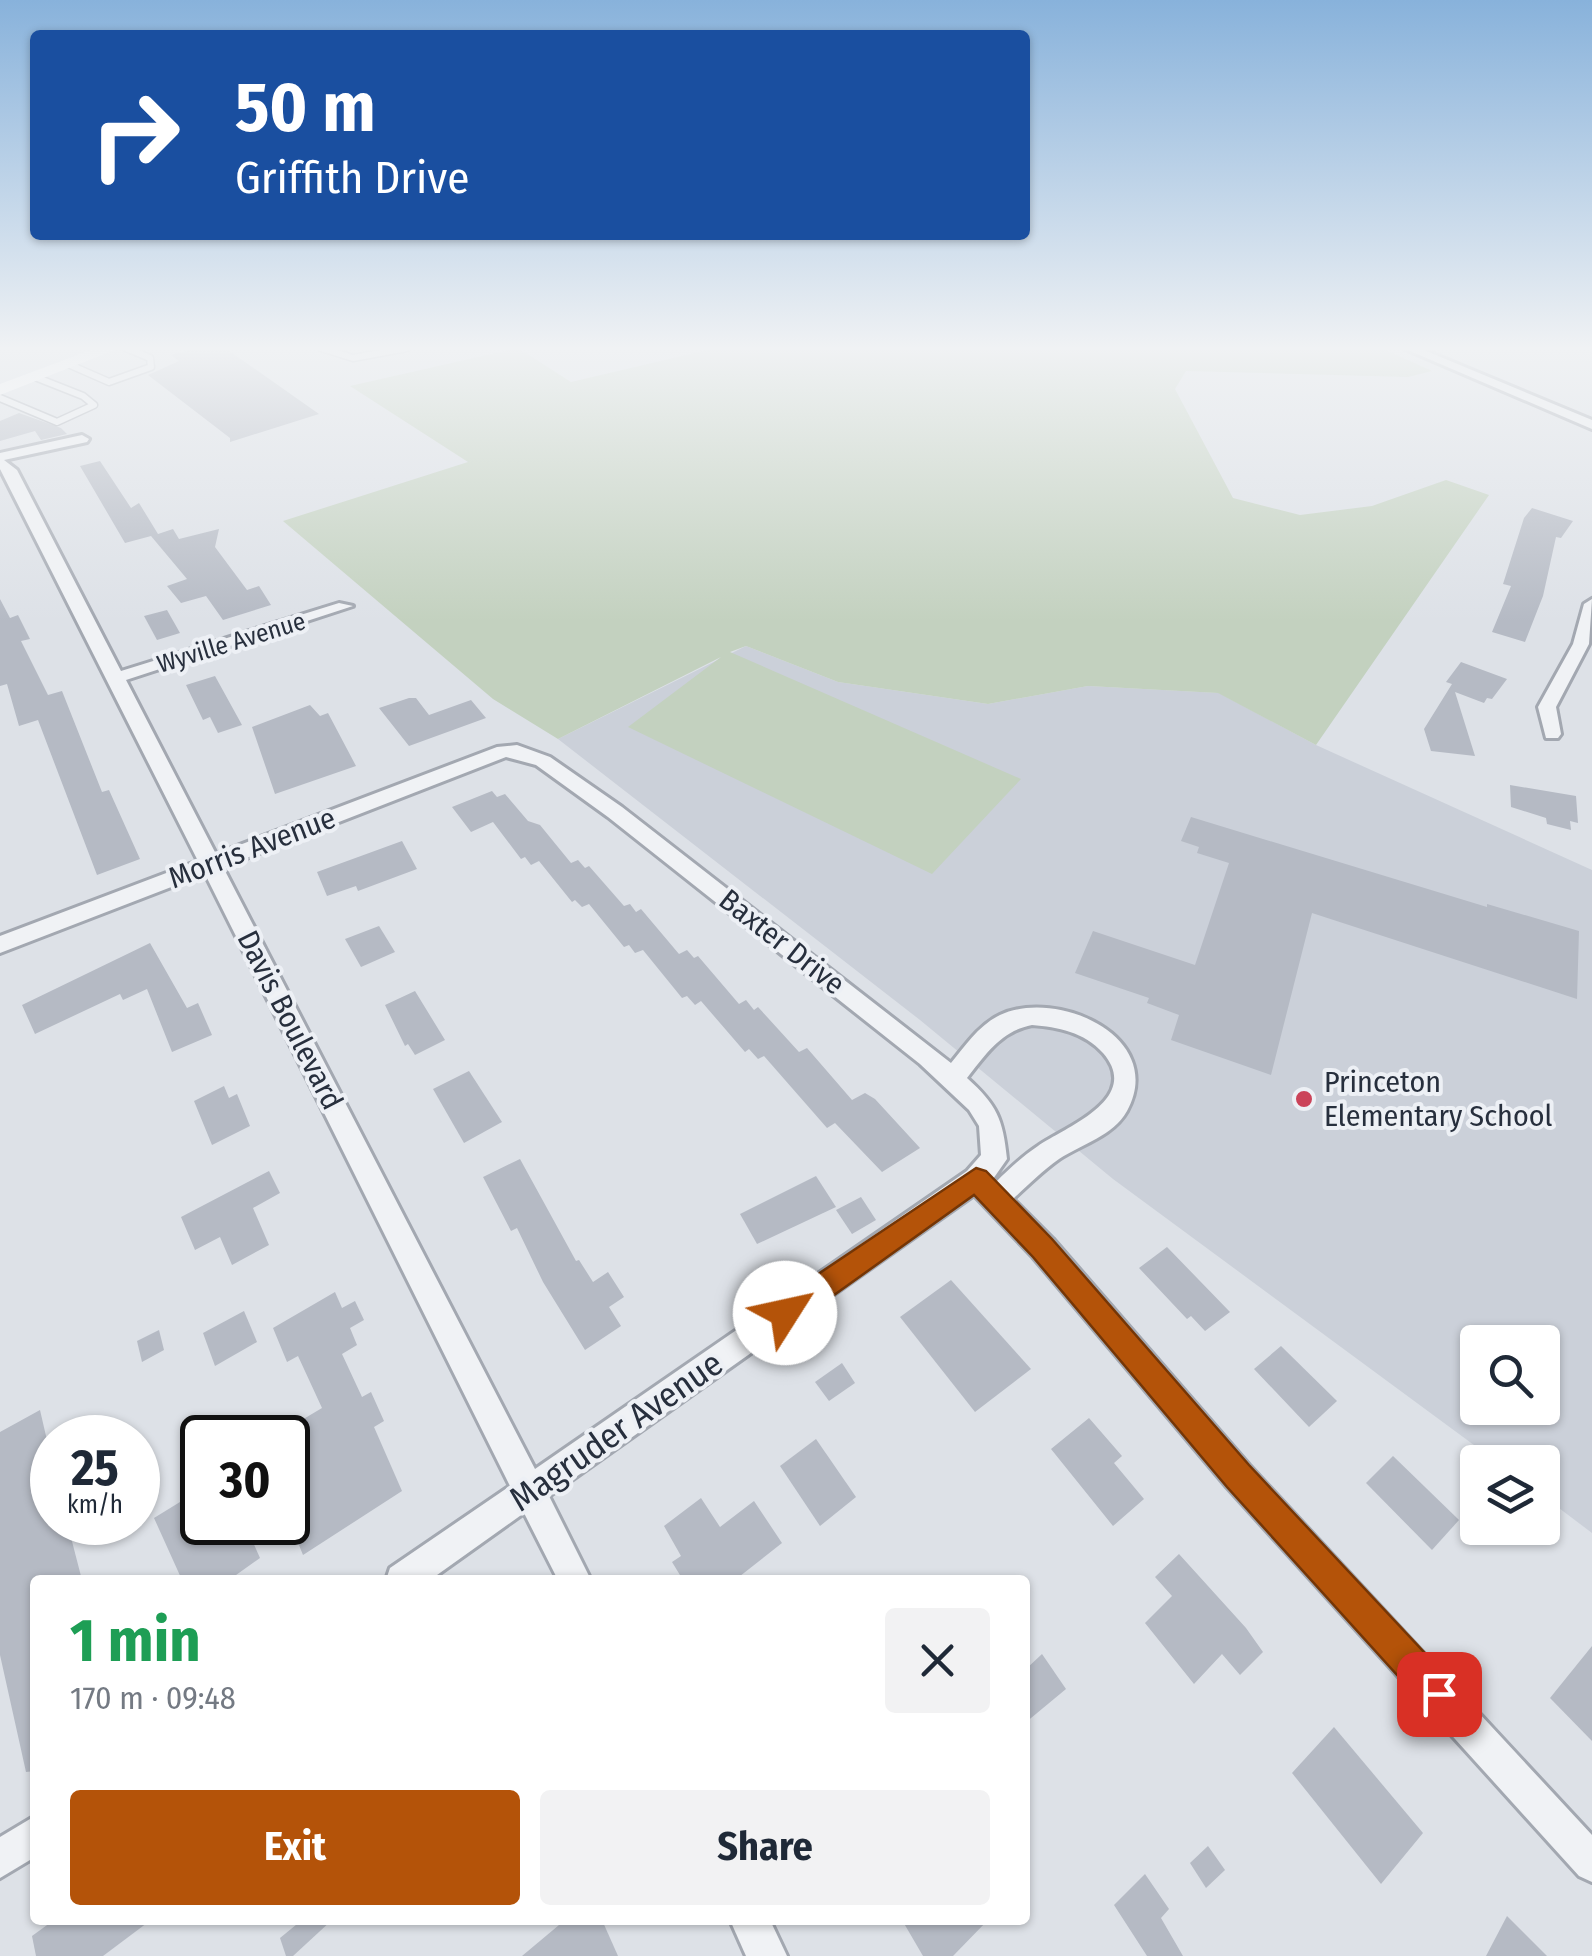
<!DOCTYPE html>
<meta charset="utf-8">
<style>
:root{--surface:#fff;--page:#f2f2f3;--text:#1f2937;--muted:#747a83;--accent:#b45309}
body{margin:0;font-family:"Fira Sans Condensed",sans-serif;background:var(--page);color:var(--text);height:100vh;display:flex;flex-direction:column;font-size:38px;white-space:nowrap}
*{box-sizing:border-box;margin:0}
p{font-size:32px;color:var(--muted)}
.icon{flex:none;width:55px;height:55px;fill:none;stroke:currentColor;stroke-width:2;stroke-linecap:round;stroke-linejoin:round}
.map{position:relative;flex:1;overflow:hidden}
.side{position:absolute;left:30px;top:1575px;width:1000px;height:350px;display:flex;flex-direction:column;background:var(--surface);border-radius:10px;box-shadow:0 2px 8px #0004}
.side>*{flex:none}
.hud{position:absolute;left:30px;top:30px;width:1000px;height:210px;border-radius:10px;box-shadow:0 2px 8px #0004;background:#1a4fa0;color:#fff;overflow:hidden}
.buttons{position:absolute;left:1460px;top:1325px;display:grid;gap:20px}
.buttons a{display:grid;place-items:center;width:100px;height:100px;border-radius:10px;background:var(--surface);box-shadow:0 2px 8px #0004;font-size:50px}
.speed{position:absolute;left:30px;top:1415px;display:flex;gap:20px;font-size:50px;font-weight:700;text-align:center}
.speed>*{display:grid;place-content:center;width:130px;height:130px;border-radius:50%;background:var(--surface);box-shadow:0 2px 8px #0004;line-height:1}
.speed small{font-size:25px;font-weight:400}
.speed .limit{border:5px solid #111;border-radius:15px;background:#fff;color:#111}
.pin{position:absolute;display:grid;place-items:center;width:85px;height:85px;color:#fff;margin:-42px;border-radius:20px;box-shadow:0 5px 15px #0006}
.me{position:absolute;width:110px;margin:-55px;rotate:55deg;stroke-linejoin:round;filter:drop-shadow(0 0 8px #0008)}
.turn{display:flex;align-items:center;gap:35px;height:210px;padding:0 40px;font-size:45px}
.turn .icon{width:130px;height:130px;stroke-width:2.5}
.turn b{display:block;font-size:70px;line-height:85px}
.round{display:grid;place-items:center;flex:none;width:105px;height:105px;border-radius:10px;background:var(--page)}
.overview{display:flex;align-items:center;justify-content:space-between;height:170px;padding:0 40px}
h1{font-size:60px;font-weight:700;line-height:75px;color:#1e9e55}
.button{display:flex;gap:20px;margin-top:auto;padding:20px 40px}
.button a{flex:1;height:115px;border-radius:10px;background:var(--accent);color:#fff;font-size:40px;font-weight:700;line-height:115px;text-align:center}
.button a+a{background:var(--page);color:var(--text)}
.map>svg:first-child{display:block}
.built{fill:#cbd0d9;fill-rule:evenodd}
.green{fill:#c3d1bf}
.building{fill:#b5bac4}
.lines{fill:none;stroke-linecap:round;stroke-linejoin:round}
.service-casing{stroke:#a3a8b1;stroke-width:9}
.minor-casing{stroke:#a3a8b1;stroke-width:6}
.service{stroke:#f0f2f5;stroke-width:6}
.minor{fill:#f0f2f5;fill-rule:evenodd}
.secondary{fill:#fff;fill-rule:evenodd}
.route{fill:#b45309;stroke:#753606;stroke-width:2.5}
.poi-dot{fill:#cb4359;stroke:#edf0f5;stroke-width:4}
.labels{text-anchor:middle;stroke-width:8;stroke-linejoin:round;paint-order:stroke}
.far-street-label{font-size:25px;fill:#272f3d;stroke:#edf0f5}
.street-label{font-size:30px;fill:#272f3d;stroke:#edf0f5}
.poi-label{font-size:30px;fill:#272f3d;stroke:#edf0f5;text-anchor:start}
.near-street-label{font-size:35px;fill:#272f3d;stroke:#edf0f5}
</style>
<div class="map">
<svg width="1592" height="1956" viewBox="0 0 1592 1956">
<rect width="100%" height="100%" fill="#dde1e7"/>
<path class="built" d="M 746,646 L 838,682 L 988,704 L 1088,686 L 1219,693 L 1316,745 L 1592,870 L 1592,1533 L 1543,1496 L 1542,1462 L 1497,1462 L 1113,1179 L 920,1020 L 558,739 ZM 1478,1342 L 1542,1342 L 1542,1408 L 1478,1408 Z"/>
<path class="green" d="M 518,348 L 571,382 L 716,348 L 1381,348 L 1432,371 L 1408,377 L 1186,371 L 1175,389 L 1233,498 L 1300,515 L 1372,506 L 1446,480 L 1489,495 L 1316,745 L 1218,693 L 1088,686 L 988,704 L 838,682 L 746,646 L 730,652 L 1021,779 L 932,874 L 628,727 L 721,657 L 558,739 L 493,699 L 283,521 L 468,462 L 350,386 Z"/>
<g class="building">
<path d="M 197,348 L 225,348 L 319,414 L 230,442 L 230,438 L 148,375 L 179,361 L 171,355 Z"/>
<path d="M 19,413 L 61,428 L 67,434 L 41,440 L 35,431 L 0,441 L 0,421 Z"/>
<path d="M 100,461 L 131,508 L 139,503 L 158,534 L 173,529 L 179,539 L 219,529 L 215,547 L 247,590 L 259,586 L 271,605 L 223,620 L 206,596 L 181,603 L 167,586 L 187,579 L 151,536 L 125,543 L 80,466 Z"/>
<path d="M 1532,508 L 1573,521 L 1561,538 L 1556,537 L 1543,596 L 1525,642 L 1492,632 L 1511,586 L 1503,584 L 1524,518 Z"/>
<path d="M 0,599 L 10,618 L 18,615 L 30,639 L 21,641 L 48,695 L 62,691 L 102,792 L 109,790 L 140,859 L 97,875 L 38,720 L 19,726 L 7,684 L 0,686 Z"/>
<path d="M 167,610 L 180,633 L 157,640 L 144,616 Z"/>
<path d="M 1461,662 L 1507,679 L 1492,699 L 1487,698 L 1484,703 L 1455,692 L 1475,756 L 1431,751 L 1424,729 L 1452,684 L 1446,682 Z"/>
<path d="M 215,676 L 242,725 L 218,733 L 210,717 L 203,720 L 186,685 Z"/>
<path d="M 409,698 L 416,698 L 429,715 L 471,700 L 486,718 L 409,746 L 379,708 Z"/>
<path d="M 310,705 L 320,716 L 328,713 L 356,766 L 275,794 L 252,727 Z"/>
<path d="M 1510,785 L 1576,796 L 1578,823 L 1570,821 L 1571,830 L 1547,824 L 1546,818 L 1511,807 Z"/>
<path d="M 492,791 L 497,797 L 505,794 L 528,821 L 540,825 L 571,863 L 578,860 L 585,868 L 589,866 L 624,906 L 630,904 L 636,912 L 641,909 L 679,954 L 687,950 L 694,958 L 698,956 L 739,1004 L 746,1000 L 754,1010 L 758,1007 L 799,1052 L 807,1048 L 852,1100 L 865,1093 L 875,1099 L 920,1148 L 882,1172 L 835,1123 L 827,1128 L 764,1056 L 758,1059 L 749,1049 L 745,1052 L 701,1001 L 695,1005 L 687,996 L 682,998 L 643,950 L 635,953 L 629,945 L 624,947 L 589,904 L 582,907 L 575,900 L 572,902 L 539,861 L 531,865 L 525,857 L 521,859 L 493,822 L 471,832 L 452,807 Z"/>
<path d="M 1191,817 L 1487,907 L 1487,904 L 1579,931 L 1577,999 L 1312,913 L 1271,1075 L 1171,1040 L 1179,1015 L 1147,1003 L 1149,998 L 1075,973 L 1093,931 L 1195,965 L 1229,863 L 1197,853 L 1199,847 L 1181,841 Z"/>
<path d="M 402,841 L 417,869 L 358,891 L 356,886 L 327,896 L 317,872 Z"/>
<path d="M 379,926 L 395,952 L 361,967 L 345,939 Z"/>
<path d="M 150,943 L 187,1008 L 198,1003 L 212,1035 L 172,1052 L 147,989 L 123,1000 L 120,994 L 35,1034 L 22,1005 Z"/>
<path d="M 415,991 L 445,1040 L 415,1055 L 408,1044 L 405,1046 L 385,1005 Z"/>
<path d="M 469,1071 L 502,1122 L 464,1143 L 433,1089 Z"/>
<path d="M 224,1086 L 229,1098 L 237,1094 L 250,1126 L 212,1145 L 194,1101 Z"/>
<path d="M 520,1159 L 576,1261 L 579,1260 L 593,1282 L 608,1272 L 624,1297 L 609,1307 L 621,1326 L 585,1350 L 543,1282 L 517,1228 L 511,1231 L 483,1177 Z"/>
<path d="M 269,1171 L 280,1193 L 253,1208 L 269,1245 L 232,1265 L 220,1237 L 195,1250 L 181,1217 Z"/>
<path d="M 816,1176 L 836,1207 L 757,1244 L 740,1214 Z"/>
<path d="M 861,1197 L 876,1220 L 852,1234 L 836,1210 Z"/>
<path d="M 1167,1247 L 1230,1312 L 1205,1331 L 1191,1316 L 1187,1319 L 1139,1268 Z"/>
<path d="M 951,1280 L 1031,1369 L 975,1412 L 900,1317 Z"/>
<path d="M 335,1292 L 342,1308 L 355,1301 L 364,1320 L 350,1328 L 357,1345 L 342,1354 L 362,1397 L 371,1392 L 384,1421 L 374,1427 L 402,1491 L 303,1555 L 295,1535 L 303,1531 L 292,1502 L 304,1495 L 288,1452 L 288,1438 L 280,1433 L 322,1408 L 298,1356 L 287,1362 L 273,1328 Z"/>
<path d="M 244,1311 L 257,1342 L 215,1366 L 203,1333 Z"/>
<path d="M 159,1330 L 164,1350 L 142,1362 L 137,1341 Z"/>
<path d="M 1281,1346 L 1337,1401 L 1309,1427 L 1254,1369 Z"/>
<path d="M 842,1363 L 855,1383 L 829,1401 L 815,1382 Z"/>
<path d="M 40,1410 L 52,1462 L 52,1522 L 67,1522 L 82,1580 L 35,1580 L 35,1771 L 26,1772 L 0,1655 L 0,1432 Z"/>
<path d="M 1089,1418 L 1122,1456 L 1114,1463 L 1144,1499 L 1113,1526 L 1051,1449 Z"/>
<path d="M 816,1439 L 856,1497 L 820,1526 L 780,1466 Z"/>
<path d="M 1393,1456 L 1459,1520 L 1432,1550 L 1366,1483 Z"/>
<path d="M 202,1496 L 202,1522 L 244,1522 L 260,1558 L 229,1580 L 182,1580 L 154,1518 L 180,1502 L 182,1510 Z"/>
<path d="M 701,1498 L 720,1527 L 754,1501 L 782,1543 L 735,1580 L 683,1580 L 672,1562 L 681,1556 L 664,1526 Z"/>
<path d="M 1179,1554 L 1246,1628 L 1263,1652 L 1240,1675 L 1222,1654 L 1194,1684 L 1145,1623 L 1172,1596 L 1155,1577 Z"/>
<path d="M 1592,1646 L 1592,1741 L 1550,1698 Z"/>
<path d="M 1042,1654 L 1066,1689 L 1025,1723 L 1025,1670 Z"/>
<path d="M 1334,1727 L 1423,1833 L 1381,1884 L 1292,1773 Z"/>
<path d="M 1208,1846 L 1225,1870 L 1206,1888 L 1190,1863 Z"/>
<path d="M 1145,1874 L 1169,1909 L 1161,1918 L 1183,1956 L 1147,1956 L 1114,1905 Z"/>
<path d="M 1507,1916 L 1547,1956 L 1486,1956 Z"/>
<path d="M 54,1920 L 151,1920 L 103,1956 L 36,1956 L 32,1936 Z"/>
<path d="M 302,1920 L 332,1920 L 293,1956 L 286,1956 L 280,1938 Z"/>
<path d="M 565,1920 L 602,1920 L 618,1956 L 522,1956 Z"/>
<path d="M 902,1920 L 988,1920 L 953,1956 L 923,1956 Z"/>
</g>
<g class="lines">
<defs>
<g id="service">
<path d="M 321,348 L 353,358 L 407,348"/>
<path d="M 68,364 L 109,382 L 151,367 L 150,358 L 126,348"/>
<path d="M 0,398 L 57,422 L 94,405 L 83,396 L 35,377"/>
</g>
<g id="minor">
<path d="M 1403,348 L 1419,348 L 1592,420 L 1592,429 Z"/>
<path d="M 82,435 L 89,439 L 87,442 L 4,460 L 17,470 L 121,671 L 339,603 L 353,606 L 126,680 L 216,854 L 497,747 L 517,745 L 550,757 L 622,807 L 951,1063 C 965,1046 979,1025 1000,1015 C 1057,988 1167,1037 1127,1111 C 1113,1136 1082,1144 1059,1159 C 1042,1171 1028,1185 1013,1199 L 1053,1239 L 1249,1465 L 1592,1835 L 1592,1882 L 1579,1876 L 1227,1487 L 1033,1257 L 974,1195 L 549,1496 L 591,1580 L 558,1580 L 524,1513 L 430,1580 L 386,1580 L 390,1568 L 510,1486 L 205,874 L 0,953 L 0,936 L 198,861 L 0,469 L 0,453 ZM 506,757 L 536,765 L 608,817 L 920,1064 L 969,1110 L 979,1126 L 981,1155 L 967,1171 L 535,1469 L 223,867 ZM 1032,1025 C 1058,1027 1084,1032 1103,1053 C 1143,1099 1065,1127 1038,1146 C 1023,1156 1009,1169 996,1182 L 993,1179 L 1007,1159 C 1003,1119 997,1105 967,1078 C 986,1054 1001,1031 1032,1025 Z"/>
<path d="M 1592,599 L 1589,644 L 1556,707 L 1561,734 L 1558,738 L 1546,738 L 1538,707 L 1573,644 L 1584,604 Z"/>
<path d="M 35,1816 L 35,1857 L 0,1878 L 0,1837 Z"/>
<path d="M 730,1920 L 770,1920 L 787,1956 L 746,1956 Z"/>
</g>
</defs>
<use href="#service" class="service-casing"/>
<use href="#minor" class="minor-casing"/>
<use href="#service" class="service"/>
<use href="#minor" class="minor"/>
<path class="secondary" d="M 96,348 L 120,348 L 0,395 L 0,384 Z"/>
</g>
<linearGradient id="sky" x2="0" y2="1"><stop stop-color="#88b2db"/><stop offset="0.56" stop-color="#f0f2f4"/><stop offset="1" stop-color="#f0f2f4" stop-opacity="0"/></linearGradient>
<rect width="1592" height="622" fill="url(#sky)"/>
<path class="route" d="M 976,1168 L 986,1171 L 1052,1239 L 1249,1465 L 1451,1681 L 1456,1694 L 1451,1707 L 1439,1712 L 1426,1707 L 1227,1487 L 1033,1257 L 974,1195 L 795,1323 L 785,1327 L 775,1323 L 771,1313 L 775,1303 Z"/>
<circle class="poi-dot" cx="1304" cy="1099" r="10"/>
<g class="labels">
<g class="far-street-label">
<text transform="translate(231 642) rotate(-17)" y="9">Wyville Avenue</text>
</g>
<g class="street-label">
<text transform="translate(252 848) rotate(-21)" y="10">Morris Avenue</text>
<text transform="translate(782 942) rotate(38)" y="10">Baxter Drive</text>
<text transform="translate(290 1020) rotate(63)" y="10">Davis Boulevard</text>
</g>
<g class="poi-label">
<text x="1324" y="1092">Princeton<tspan x="1324" dy="34">Elementary School</tspan></text>
</g>
<g class="near-street-label">
<text transform="translate(616 1431) rotate(-35)" y="12">Magruder Avenue</text>
</g>
</g>
</svg>
<div class="buttons">
<a><svg class="icon" aria-label="search" viewBox="0 0 24 24"><circle cx="10" cy="10" r="6"/><path d="M15 15l6 6"/></svg></a>
<a><svg class="icon" aria-label="layers" viewBox="0 0 24 24"><path d="M12 4l9 5-9 5-9-5zM3 14l9 5 9-5"/></svg></a>
</div>
<div class="speed"><div>25<small>km/h</small></div><div class="limit">30</div></div>
<div class="pin" style="left:1439px;top:1694px;background:#d93025"><svg class="icon" aria-label="arrive" viewBox="0 0 24 24"><path d="M6 21V4h12l-3 4 3 4H6"/></svg></div>
<svg class="me" style="left:785px;top:1313px" viewBox="-20 -20 40 40"><circle r="19" fill="#fff"/><path d="M0-13L10 11 0 6-10 11z" fill="#b45309"/></svg>
<div class="hud">
<div class="turn"><svg class="icon" aria-label="right" viewBox="0 0 24 24"><path d="M7 20v-9h11M14 6l5 5-5 5"/></svg><div><b>50 m</b>Griffith Drive</div></div>
</div>
<section class="side">
<div class="overview"><div><h1>1 min</h1><p>170 m · 09:48</p></div><a class="round"><svg class="icon" aria-label="close" viewBox="0 0 24 24"><path d="M6 6l12 12M18 6L6 18"/></svg></a></div>
<div class="button"><a>Exit</a><a>Share</a></div>
</section>
</div>
